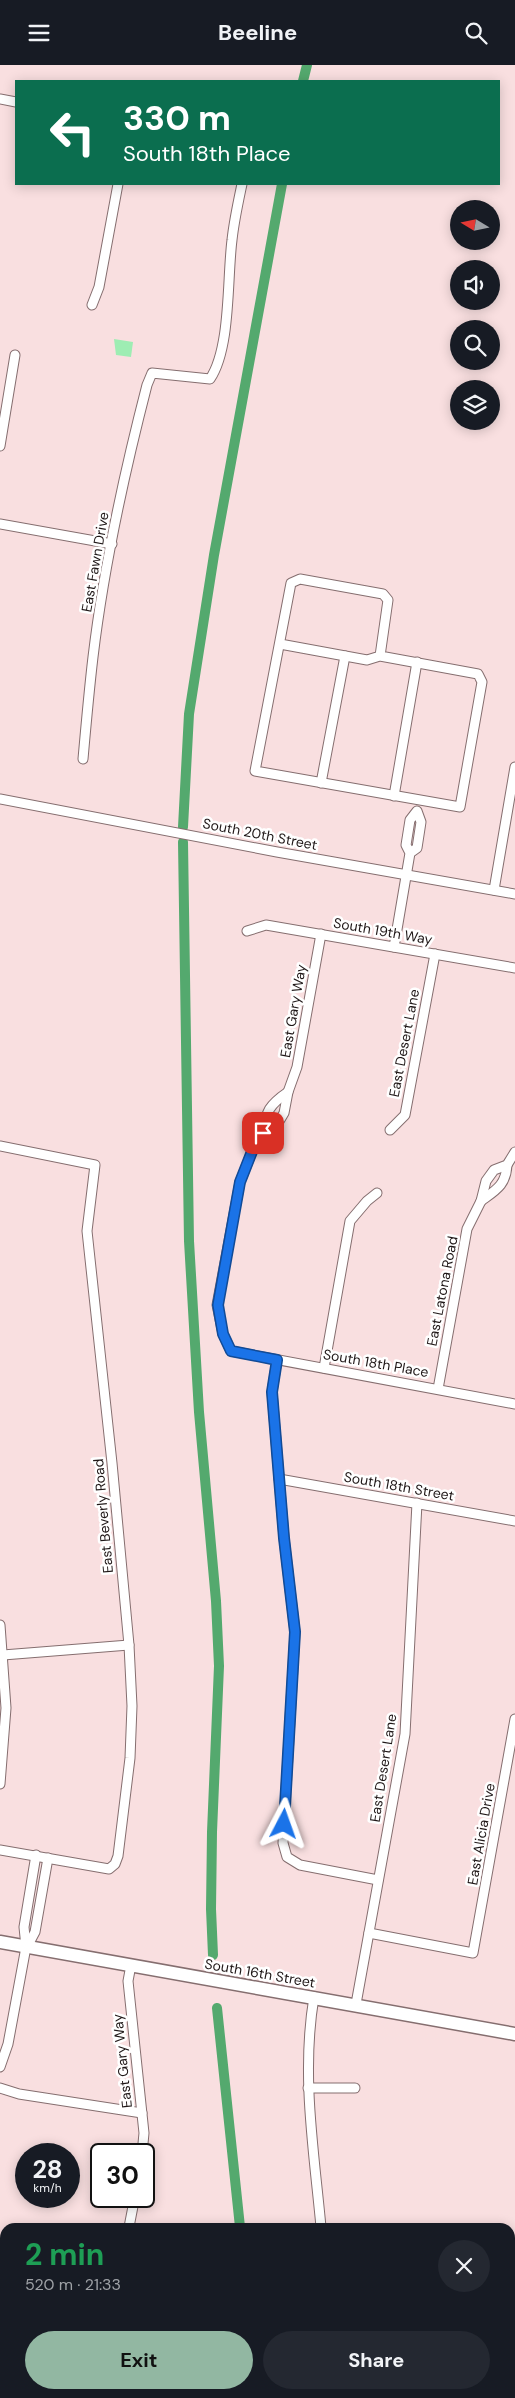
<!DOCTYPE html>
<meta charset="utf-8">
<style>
:root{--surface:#171b24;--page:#242831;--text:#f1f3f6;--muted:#9ea1a6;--accent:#92b7a2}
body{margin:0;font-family:"DM Sans",sans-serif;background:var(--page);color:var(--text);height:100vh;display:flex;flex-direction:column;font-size:19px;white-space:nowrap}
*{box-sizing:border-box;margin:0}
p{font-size:16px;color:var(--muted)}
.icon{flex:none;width:28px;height:28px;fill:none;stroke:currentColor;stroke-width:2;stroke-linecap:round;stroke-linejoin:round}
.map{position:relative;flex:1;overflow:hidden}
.sheet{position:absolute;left:0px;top:2158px;width:515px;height:176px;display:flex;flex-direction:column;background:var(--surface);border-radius:15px 15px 0 0;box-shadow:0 2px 12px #0003}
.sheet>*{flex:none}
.top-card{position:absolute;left:15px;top:15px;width:485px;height:105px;border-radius:0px;box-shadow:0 2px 12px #0003;background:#0b6e4f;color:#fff;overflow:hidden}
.needle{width:32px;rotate:280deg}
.tools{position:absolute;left:450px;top:135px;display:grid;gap:10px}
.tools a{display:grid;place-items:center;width:50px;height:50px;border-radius:50%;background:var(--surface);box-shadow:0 2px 12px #0003;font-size:25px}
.speed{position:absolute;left:15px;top:2078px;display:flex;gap:10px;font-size:25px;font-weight:700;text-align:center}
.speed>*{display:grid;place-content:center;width:65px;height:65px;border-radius:50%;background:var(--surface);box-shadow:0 2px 12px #0003;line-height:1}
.speed small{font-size:12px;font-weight:400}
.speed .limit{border:2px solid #111;border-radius:8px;background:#fff;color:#111}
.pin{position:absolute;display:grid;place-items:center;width:42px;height:42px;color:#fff;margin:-21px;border-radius:10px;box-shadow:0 2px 8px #0006}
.me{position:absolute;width:55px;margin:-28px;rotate:4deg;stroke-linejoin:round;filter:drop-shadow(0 0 4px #0008)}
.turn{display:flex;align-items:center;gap:18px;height:105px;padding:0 25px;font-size:22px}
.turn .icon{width:65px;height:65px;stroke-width:2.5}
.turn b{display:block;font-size:35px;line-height:42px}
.round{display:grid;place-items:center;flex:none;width:52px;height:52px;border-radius:26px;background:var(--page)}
.headline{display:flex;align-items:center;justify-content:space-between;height:85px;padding:0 25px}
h1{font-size:30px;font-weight:700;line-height:38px;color:#1e9e55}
.action{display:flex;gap:10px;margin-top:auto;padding:10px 25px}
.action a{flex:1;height:58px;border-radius:30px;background:var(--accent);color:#111;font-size:20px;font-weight:700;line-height:58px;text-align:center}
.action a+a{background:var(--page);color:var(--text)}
header{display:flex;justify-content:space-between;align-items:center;height:65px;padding:0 25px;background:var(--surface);font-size:22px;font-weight:700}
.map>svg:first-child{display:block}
.green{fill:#9eedb3}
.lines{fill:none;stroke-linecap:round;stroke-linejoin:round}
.canal{stroke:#54a96e;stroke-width:10}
.minor-casing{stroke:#856e6f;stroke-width:11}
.secondary-casing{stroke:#856e6f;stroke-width:15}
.minor{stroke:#fff;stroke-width:9}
.secondary{stroke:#fff;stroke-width:12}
.route-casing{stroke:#114b97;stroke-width:12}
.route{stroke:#1a73e8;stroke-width:9}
.labels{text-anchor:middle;stroke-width:5;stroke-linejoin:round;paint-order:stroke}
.street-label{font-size:14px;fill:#1f1717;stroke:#fff}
</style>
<header><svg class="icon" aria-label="menu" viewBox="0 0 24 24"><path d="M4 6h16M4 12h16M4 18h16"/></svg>Beeline<svg class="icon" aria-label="search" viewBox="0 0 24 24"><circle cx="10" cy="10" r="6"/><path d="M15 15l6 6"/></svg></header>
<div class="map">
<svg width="515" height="2333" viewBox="0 0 515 2333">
<rect width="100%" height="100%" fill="#f9dfe0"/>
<path class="green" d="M 114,274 L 133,277 L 131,292 L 116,290 Z"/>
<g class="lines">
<g class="canal">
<path d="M 303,16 L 307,0"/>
<path d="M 183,762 L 189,649 L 214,490 L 282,119"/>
<path d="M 183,777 L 189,1176 L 199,1347 L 216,1536 L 219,1601 L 212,1767 L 211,1844 L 213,1890"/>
<path d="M 217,1943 L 240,2162"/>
<path d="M 258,2329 L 258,2333"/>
</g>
<defs>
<g id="minor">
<path d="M 0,34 L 16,37"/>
<path d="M 92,240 L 99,222 L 118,119"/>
<path d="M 0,381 L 15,290"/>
<path d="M 0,459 L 112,479"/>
<path d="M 280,579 L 367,595 L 380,591 L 478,609 L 482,617 L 460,742 L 255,706 L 291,518 L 300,514 L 383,529 L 388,535 L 380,591"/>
<path d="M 83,694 C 86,660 89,626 93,592 C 104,500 124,409 147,320 L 152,308 L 210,314 C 231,283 227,214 232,175 C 234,156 238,138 242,119"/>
<path d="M 321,718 L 345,591"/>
<path d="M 394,731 L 417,597"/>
<path d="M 0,734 L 277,787 L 515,829"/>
<path d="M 494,825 L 515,702"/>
<path d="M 247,866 L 266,860 L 515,903"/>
<path d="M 321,869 L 297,1002 L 288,1027 L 284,1048 L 278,1058 L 263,1068 L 253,1084 L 240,1117 L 217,1240 L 223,1269 L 231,1286 L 515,1339"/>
<path d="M 394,882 L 410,788 L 406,780 L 410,755 L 417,746 L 421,757 L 417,783 L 410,788"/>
<path d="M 390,1065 L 405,1050 L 435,889"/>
<path d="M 263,1068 C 266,1046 269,1040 288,1027"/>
<path d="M 0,1081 L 95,1100 L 87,1166 L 112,1398 L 129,1580 L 132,1641 L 130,1693 L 118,1791 L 115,1799 L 109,1804 L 0,1785"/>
<path d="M 481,1136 C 496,1125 506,1120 507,1100"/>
<path d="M 277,1295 L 272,1327 L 284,1473 L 295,1567 L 283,1778 L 287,1792 L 300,1800 L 378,1815"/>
<path d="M 324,1303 L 350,1156 L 367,1136 L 377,1128"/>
<path d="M 438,1324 L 467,1164 L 481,1136 L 486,1116 L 494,1105 L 507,1100 L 515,1087"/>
<path d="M 279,1414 L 515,1456"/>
<path d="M 0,1560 L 6,1643 L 0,1719"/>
<path d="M 3,1590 L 129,1580"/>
<path d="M 369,1868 L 473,1888 L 515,1654"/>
<path d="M 27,1882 L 35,1867 L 48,1793"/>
<path d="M 131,1900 L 128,1916 L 144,2068 L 142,2089"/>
<path d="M 314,1932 C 301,2009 314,2086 321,2162"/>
<path d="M 356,1939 L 405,1669 L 417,1438"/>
<path d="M 0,2002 L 8,1979 L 26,1882 L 24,1862 L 36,1790"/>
<path d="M 0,2023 L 19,2029 L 142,2048"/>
<path d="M 308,2023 L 355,2023"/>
<path d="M 129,2162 L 135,2131"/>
<path d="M 510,2243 L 515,2244"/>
<path d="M 166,2329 L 166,2333"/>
<path d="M 102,2333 L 102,2329"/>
</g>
<path id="secondary" d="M 0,1877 L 515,1969"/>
</defs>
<use href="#minor" class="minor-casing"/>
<use href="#secondary" class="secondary-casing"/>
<use href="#minor" class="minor"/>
<use href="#secondary" class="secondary"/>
</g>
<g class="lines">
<defs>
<path id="route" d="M 263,1068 L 253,1084 L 240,1117 L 218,1240 L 223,1269 L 231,1286 L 277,1295 L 272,1327 L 284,1473 L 295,1567 L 284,1759"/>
</defs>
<use href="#route" class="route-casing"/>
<use href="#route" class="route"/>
</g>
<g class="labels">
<g class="street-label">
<text transform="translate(95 497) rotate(-80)" y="5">East Fawn Drive</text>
<text transform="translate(260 769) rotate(11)" y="5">South 20th Street</text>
<text transform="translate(383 866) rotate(10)" y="5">South 19th Way</text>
<text transform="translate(293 946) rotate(-80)" y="5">East Gary Way</text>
<text transform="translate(404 978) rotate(-79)" y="5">East Desert Lane</text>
<text transform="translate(442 1226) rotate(-79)" y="5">East Latona Road</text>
<text transform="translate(376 1298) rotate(10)" y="5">South 18th Place</text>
<text transform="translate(399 1421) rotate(10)" y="5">South 18th Street</text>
<text transform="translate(103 1451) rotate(-95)" y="5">East Beverly Road</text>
<text transform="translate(383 1703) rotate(-81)" y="5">East Desert Lane</text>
<text transform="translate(481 1769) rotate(-80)" y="5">East Alicia Drive</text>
<text transform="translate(260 1908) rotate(10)" y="5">South 16th Street</text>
<text transform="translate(122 1996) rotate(-96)" y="5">East Gary Way</text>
</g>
</g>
</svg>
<div class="tools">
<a><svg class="needle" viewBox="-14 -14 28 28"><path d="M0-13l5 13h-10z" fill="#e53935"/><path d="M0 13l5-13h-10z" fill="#9ea1a6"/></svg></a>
<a><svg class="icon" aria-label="sound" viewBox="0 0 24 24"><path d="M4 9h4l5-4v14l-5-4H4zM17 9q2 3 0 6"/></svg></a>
<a><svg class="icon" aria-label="search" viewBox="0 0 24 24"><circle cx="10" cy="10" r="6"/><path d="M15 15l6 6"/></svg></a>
<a><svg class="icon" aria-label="layers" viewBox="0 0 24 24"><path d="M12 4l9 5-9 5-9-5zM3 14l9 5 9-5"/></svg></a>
</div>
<div class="speed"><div>28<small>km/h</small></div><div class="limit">30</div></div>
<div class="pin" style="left:263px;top:1068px;background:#d93025"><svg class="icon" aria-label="arrive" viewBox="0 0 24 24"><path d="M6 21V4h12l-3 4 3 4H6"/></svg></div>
<svg class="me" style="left:284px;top:1759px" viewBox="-20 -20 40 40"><path d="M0-17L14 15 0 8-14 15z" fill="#1a73e8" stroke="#fff" stroke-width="4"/></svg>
<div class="top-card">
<div class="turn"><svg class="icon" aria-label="left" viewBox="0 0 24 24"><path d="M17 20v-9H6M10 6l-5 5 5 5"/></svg><div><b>330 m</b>South 18th Place</div></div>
</div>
<section class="sheet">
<div class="headline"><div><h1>2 min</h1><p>520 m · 21:33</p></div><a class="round"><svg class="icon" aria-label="close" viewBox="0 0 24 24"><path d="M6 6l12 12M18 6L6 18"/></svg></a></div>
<div class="action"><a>Exit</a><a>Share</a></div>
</section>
</div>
